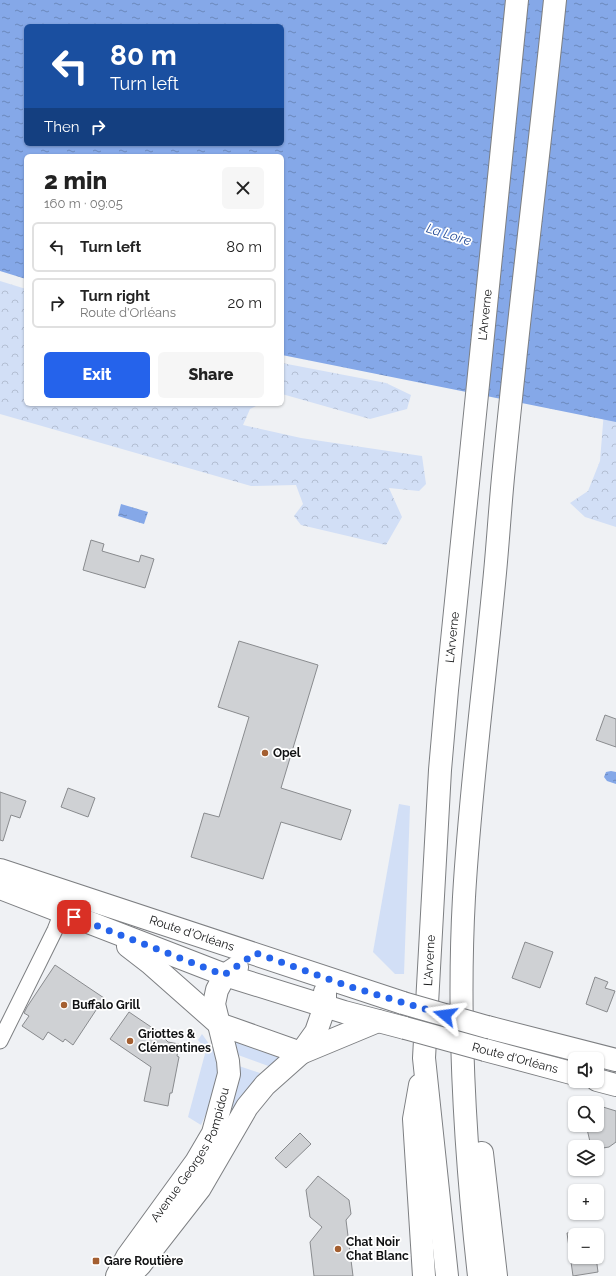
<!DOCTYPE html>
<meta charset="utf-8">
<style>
:root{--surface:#fff;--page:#f6f6f6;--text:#222;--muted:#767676;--line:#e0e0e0;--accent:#2563eb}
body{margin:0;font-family:Raleway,sans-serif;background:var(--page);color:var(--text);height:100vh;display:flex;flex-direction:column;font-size:15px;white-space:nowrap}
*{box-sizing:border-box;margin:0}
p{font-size:13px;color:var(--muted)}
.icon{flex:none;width:22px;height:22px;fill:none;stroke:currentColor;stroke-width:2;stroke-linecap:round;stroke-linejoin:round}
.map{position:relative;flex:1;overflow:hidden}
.drawer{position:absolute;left:24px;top:154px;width:260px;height:252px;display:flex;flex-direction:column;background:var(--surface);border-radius:6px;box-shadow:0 1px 3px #0004}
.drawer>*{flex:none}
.banner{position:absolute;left:24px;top:24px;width:260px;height:122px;border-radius:6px;box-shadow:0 1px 3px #0004;background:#1a4fa0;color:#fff;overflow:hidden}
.fabs{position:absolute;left:568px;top:1052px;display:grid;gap:8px}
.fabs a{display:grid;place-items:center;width:36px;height:36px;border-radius:6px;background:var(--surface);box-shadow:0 1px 3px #0004;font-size:20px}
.pin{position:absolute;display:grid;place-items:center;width:34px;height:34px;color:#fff;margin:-17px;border-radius:8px;box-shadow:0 2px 6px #0006}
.me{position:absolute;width:44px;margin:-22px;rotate:286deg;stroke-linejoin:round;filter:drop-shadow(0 0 3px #0008)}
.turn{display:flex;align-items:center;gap:14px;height:84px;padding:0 20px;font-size:18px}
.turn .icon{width:52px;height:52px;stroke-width:2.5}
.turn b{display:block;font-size:28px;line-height:34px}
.then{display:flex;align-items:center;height:38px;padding:0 20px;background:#0003;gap:8px;font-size:15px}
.round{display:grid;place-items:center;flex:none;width:42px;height:42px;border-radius:6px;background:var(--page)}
.head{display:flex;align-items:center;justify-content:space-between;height:68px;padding:0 20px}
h1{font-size:24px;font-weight:800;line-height:30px}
.button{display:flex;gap:8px;margin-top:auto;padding:8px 20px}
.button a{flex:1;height:46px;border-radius:6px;background:var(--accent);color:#fff;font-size:16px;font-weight:800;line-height:46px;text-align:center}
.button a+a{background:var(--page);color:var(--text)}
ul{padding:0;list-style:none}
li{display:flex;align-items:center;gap:12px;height:50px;margin:0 8px 6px;padding:0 12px;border:2px solid var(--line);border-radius:6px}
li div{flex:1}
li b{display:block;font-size:15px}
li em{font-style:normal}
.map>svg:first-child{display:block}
.grass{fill:#d2dff6}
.forest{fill:url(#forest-crowns)}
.water{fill:url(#water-ripples);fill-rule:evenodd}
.building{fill:#cfd1d4;stroke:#898b8e}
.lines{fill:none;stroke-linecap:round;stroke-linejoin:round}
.street-casing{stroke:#7d7f82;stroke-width:17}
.primary-casing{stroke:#7d7f82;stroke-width:24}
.highway-casing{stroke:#7d7f82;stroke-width:24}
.street{stroke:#fff;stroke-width:15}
.primary{stroke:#fff;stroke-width:22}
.highway{stroke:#fff;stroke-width:22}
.primary-bridge-casing{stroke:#7d7f82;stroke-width:24;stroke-linecap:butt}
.primary-bridge{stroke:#fff;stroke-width:22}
.route{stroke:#2563eb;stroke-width:7;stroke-dasharray:0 12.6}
.poi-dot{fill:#a45f31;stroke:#fff;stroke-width:1.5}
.labels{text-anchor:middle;stroke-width:3.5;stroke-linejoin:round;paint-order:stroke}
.street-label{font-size:12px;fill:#121314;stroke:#fff}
.poi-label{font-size:12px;font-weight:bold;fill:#121314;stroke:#fff;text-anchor:start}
.water-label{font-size:13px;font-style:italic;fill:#284e99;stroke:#fff}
</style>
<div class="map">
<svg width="616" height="1276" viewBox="0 0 616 1276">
<defs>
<pattern id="forest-crowns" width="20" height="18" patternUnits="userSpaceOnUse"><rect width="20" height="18" fill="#d2dff6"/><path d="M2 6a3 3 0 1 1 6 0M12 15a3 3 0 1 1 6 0" fill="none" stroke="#b3bed2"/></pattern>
<pattern id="water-ripples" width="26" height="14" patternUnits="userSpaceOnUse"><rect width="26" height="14" fill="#85a8e8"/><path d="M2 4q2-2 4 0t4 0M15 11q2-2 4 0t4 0" fill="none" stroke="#6b88bb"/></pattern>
</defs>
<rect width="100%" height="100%" fill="#eff1f4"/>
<g class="grass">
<path d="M 399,804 L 410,806 L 404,974 L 395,974 L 373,952 Z"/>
<path d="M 202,1034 L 214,1051 L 219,1077 L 217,1089 L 201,1125 L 188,1117 L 206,1050 L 198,1040 Z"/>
<path d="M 234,1041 L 280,1058 L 271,1067 L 238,1055 Z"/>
<path d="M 239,1066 L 263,1074 L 231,1116 L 229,1115 L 238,1084 Z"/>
</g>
<g class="forest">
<path d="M 0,281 L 26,289 L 26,404 L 260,404 L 250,409 L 243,425 L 301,438 L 422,456 L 426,484 L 419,491 L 389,488 L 402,517 L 386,545 L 301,525 L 294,516 L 303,504 L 296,485 L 251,486 L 0,414 Z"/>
<path d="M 282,363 L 386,383 L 411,395 L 407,409 L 370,419 L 282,394 Z"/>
<path d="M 604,411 L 616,413 L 616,527 L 585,517 L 570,503 L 588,491 L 600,461 Z"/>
</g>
<g class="water">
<path d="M 0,0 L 616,0 L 616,422 L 282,355 L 282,156 L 26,156 L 26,279 L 0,271 ZM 26,26 L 282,26 L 282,144 L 26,144 Z"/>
<path d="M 121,504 L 148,512 L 144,524 L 118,516 Z"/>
<path d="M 611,771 L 616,772 L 616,784 L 607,781 L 604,777 L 606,772 Z"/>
</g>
<g class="building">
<path d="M 91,540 L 104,544 L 102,551 L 139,562 L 141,555 L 154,559 L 145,588 L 83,570 Z"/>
<path d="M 239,641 L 318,665 L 281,788 L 351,810 L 341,840 L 281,822 L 263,879 L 191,857 L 204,813 L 219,817 L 249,717 L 218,707 Z"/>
<path d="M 605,715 L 616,719 L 616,747 L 596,740 Z"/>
<path d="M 68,788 L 95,798 L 88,817 L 61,807 Z"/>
<path d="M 0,792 L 26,801 L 20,818 L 11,815 L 3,841 L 0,840 Z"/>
<path d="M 525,942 L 553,952 L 540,988 L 512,978 Z"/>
<path d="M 55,965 L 104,998 L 73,1045 L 65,1039 L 63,1042 L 48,1032 L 43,1040 L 22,1026 L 29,1016 L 24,1013 L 27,1007 Z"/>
<path d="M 595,977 L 608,982 L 605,988 L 615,991 L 607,1012 L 586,1004 Z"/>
<path d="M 129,1012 L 157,1031 L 168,1042 L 179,1044 L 177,1056 L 179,1057 L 172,1093 L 170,1093 L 168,1106 L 144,1101 L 151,1067 L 110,1039 Z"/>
<path d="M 603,1107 L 616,1111 L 616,1142 L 609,1147 L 597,1149 L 597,1147 L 591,1146 L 587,1129 L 581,1128 L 581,1126 L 577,1125 L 597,1125 L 597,1108 Z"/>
<path d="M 300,1133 L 311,1144 L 286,1168 L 275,1158 Z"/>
<path d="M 318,1176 L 349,1200 L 351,1214 L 346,1220 L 353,1276 L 314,1276 L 310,1242 L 322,1227 L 310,1217 L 306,1190 Z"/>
<path d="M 592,1229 L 593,1235 L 575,1235 L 575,1257 L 596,1257 L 598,1272 L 573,1276 L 567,1233 Z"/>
</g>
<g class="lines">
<defs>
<path id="street" d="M 0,1041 L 55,930 L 62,912"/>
<g id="primary">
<path id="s1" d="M 0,870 L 403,1003"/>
<path d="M 0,888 L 225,975 L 344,1012 L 405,1028"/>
<path d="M 128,946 L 150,963 L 219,1024 L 301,1053 L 378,1021"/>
<path d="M 487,1027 L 616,1060"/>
<path d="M 485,1050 L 575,1074"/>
<path d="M 597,1080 L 616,1085"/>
<path id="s2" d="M 117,1276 L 127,1257 L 196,1162 L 213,1133 L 229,1074 L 228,1061 L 214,1004 L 217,990 L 225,975 L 237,967"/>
<path d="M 129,1276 L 140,1265 L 200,1188 L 247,1107 L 265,1085 L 301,1053 L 316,1032 L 325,1006 L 325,992"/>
</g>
<g id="highway">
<path d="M 420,1085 L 414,1119 L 424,1276"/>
<path d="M 482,1153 L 496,1276"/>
<path id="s3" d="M 447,1276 L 424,1058 L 440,770 L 447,690 L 517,0"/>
<path d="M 479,1276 C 465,1151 457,1023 464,897 C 470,792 484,687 494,583 C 498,544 500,506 504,467 C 519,311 539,156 555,0"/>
</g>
</defs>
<use href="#street" class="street-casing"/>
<use href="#primary" class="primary-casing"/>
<use href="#highway" class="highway-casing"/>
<use href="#street" class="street"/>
<use href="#primary" class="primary"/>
<use href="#highway" class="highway"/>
<defs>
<g id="primary-bridge">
<path d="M 403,1003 L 487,1027"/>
<path d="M 405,1028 L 485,1050"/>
</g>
</defs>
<use href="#primary-bridge" class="primary-bridge-casing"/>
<use href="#primary-bridge" class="primary-bridge"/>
</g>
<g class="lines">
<path class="route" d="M 74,917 L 224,975 L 256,953 L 351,987 L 445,1015"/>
</g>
<g class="poi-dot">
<circle cx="265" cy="753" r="4"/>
<circle cx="64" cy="1005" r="4"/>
<circle cx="130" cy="1041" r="4"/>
<circle cx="338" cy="1249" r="4"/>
<rect x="92" y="1257" width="8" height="8" rx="2"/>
</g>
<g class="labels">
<g class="street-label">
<text dy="4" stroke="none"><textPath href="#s3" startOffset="965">L'Arverne</textPath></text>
<text dy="4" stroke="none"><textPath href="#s3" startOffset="641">L'Arverne</textPath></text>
<text dy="4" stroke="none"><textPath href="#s1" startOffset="202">Route d'Orléans</textPath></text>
<text dy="4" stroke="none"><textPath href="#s3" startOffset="317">L'Arverne</textPath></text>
<text transform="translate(515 1058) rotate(15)" y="4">Route d'Orléans</text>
<text dy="4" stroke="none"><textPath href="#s2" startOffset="143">Avenue Georges Pompidou</textPath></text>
</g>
<g class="poi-label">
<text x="273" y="757">Opel</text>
<text x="72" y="1009">Buffalo Grill</text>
<text x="138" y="1038">Griottes &amp;<tspan x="138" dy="14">Clémentines</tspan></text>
<text x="346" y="1246">Chat Noir<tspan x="346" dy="14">Chat Blanc</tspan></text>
<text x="104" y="1265">Gare Routière</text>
</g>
<g class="water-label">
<text transform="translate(449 234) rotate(17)" y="5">La Loire</text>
</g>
</g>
</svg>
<div class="fabs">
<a><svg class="icon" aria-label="sound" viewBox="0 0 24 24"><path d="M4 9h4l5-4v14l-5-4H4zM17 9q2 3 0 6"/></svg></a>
<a><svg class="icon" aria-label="search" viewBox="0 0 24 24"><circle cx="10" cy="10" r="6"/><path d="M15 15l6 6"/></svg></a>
<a><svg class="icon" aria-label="layers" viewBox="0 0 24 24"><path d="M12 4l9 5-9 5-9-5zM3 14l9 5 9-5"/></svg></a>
<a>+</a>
<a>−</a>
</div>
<div class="pin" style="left:74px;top:917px;background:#d93025"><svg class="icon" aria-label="arrive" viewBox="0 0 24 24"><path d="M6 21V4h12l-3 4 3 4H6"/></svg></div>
<svg class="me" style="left:445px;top:1015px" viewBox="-20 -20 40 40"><path d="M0-17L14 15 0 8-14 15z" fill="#2563eb" stroke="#fff" stroke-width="4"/></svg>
<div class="banner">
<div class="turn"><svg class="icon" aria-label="left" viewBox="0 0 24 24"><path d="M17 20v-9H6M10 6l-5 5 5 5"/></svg><div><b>80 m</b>Turn left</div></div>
<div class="then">Then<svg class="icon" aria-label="right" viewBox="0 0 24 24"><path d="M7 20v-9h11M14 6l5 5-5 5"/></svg></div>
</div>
<section class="drawer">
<div class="head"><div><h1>2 min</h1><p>160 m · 09:05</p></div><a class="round"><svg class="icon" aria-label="close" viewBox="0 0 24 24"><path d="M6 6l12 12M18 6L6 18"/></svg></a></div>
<ul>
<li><svg class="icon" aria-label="left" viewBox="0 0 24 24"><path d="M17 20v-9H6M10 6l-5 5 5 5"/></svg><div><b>Turn left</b></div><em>80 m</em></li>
<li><svg class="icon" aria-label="right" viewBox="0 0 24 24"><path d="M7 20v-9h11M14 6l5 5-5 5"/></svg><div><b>Turn right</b><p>Route d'Orléans</p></div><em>20 m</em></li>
</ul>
<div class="button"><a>Exit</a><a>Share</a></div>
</section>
</div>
